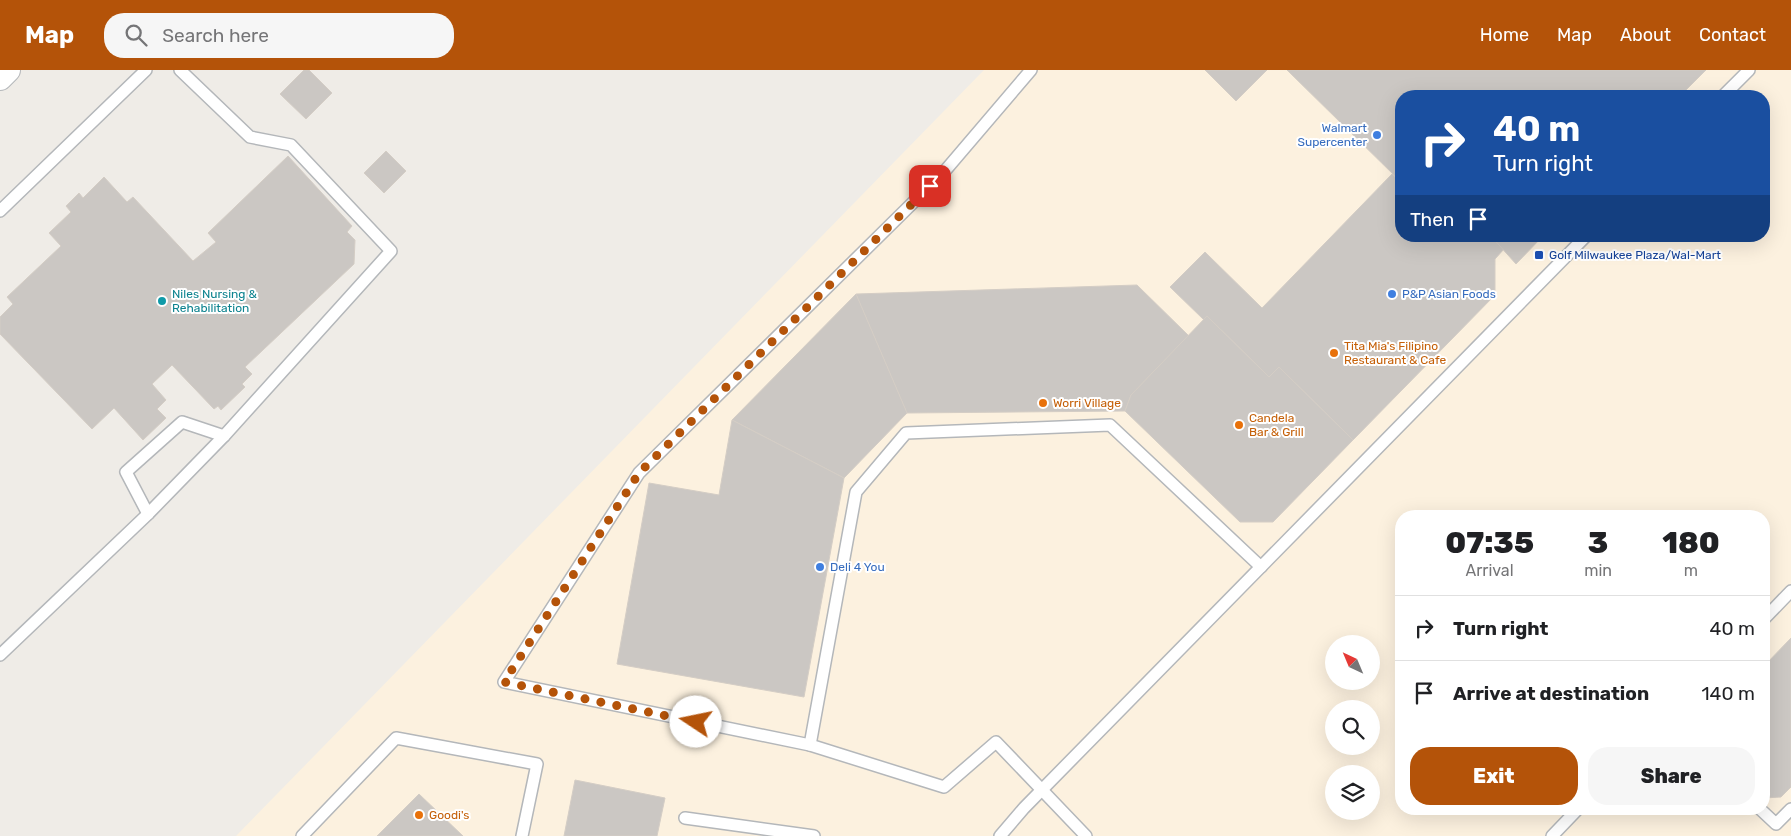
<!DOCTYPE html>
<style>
:root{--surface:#fff;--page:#f6f6f6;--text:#202124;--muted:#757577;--line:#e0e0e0;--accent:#b45309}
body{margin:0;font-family:Rubik,sans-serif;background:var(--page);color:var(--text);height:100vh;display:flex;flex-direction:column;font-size:19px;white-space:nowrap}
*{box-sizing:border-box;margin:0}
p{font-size:16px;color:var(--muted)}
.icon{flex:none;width:28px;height:28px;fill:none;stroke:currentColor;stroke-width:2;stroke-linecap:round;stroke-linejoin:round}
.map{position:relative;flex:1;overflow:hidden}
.drawer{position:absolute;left:1395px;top:440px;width:375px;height:305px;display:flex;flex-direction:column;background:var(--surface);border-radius:20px;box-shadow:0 5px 20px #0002}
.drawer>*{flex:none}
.guide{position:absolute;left:1395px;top:20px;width:375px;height:152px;border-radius:20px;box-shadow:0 5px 20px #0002;background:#1a4fa0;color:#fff;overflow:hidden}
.needle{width:32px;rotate:316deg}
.tools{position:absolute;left:1325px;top:565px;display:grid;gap:10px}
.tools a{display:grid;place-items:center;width:55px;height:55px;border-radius:50%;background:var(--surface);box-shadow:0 5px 20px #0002;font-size:25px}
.pin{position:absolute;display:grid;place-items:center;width:42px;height:42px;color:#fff;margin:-21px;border-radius:10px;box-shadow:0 2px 8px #0006}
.me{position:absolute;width:55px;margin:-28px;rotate:281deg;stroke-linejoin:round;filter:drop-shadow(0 0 4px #0008)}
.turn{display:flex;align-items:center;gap:18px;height:105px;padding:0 15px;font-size:22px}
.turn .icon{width:65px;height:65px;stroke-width:2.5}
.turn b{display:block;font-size:35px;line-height:42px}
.then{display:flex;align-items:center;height:48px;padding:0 15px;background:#0003;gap:10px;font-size:19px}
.eta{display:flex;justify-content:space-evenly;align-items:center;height:85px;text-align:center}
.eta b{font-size:30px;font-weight:800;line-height:35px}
.cta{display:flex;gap:10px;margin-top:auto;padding:10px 15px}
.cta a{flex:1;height:58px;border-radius:20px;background:var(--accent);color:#fff;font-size:20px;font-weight:800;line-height:58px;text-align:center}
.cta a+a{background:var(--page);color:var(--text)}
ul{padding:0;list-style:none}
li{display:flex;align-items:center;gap:15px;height:65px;padding:0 15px;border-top:1px solid var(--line)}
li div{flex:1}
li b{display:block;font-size:19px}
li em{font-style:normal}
header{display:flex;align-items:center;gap:30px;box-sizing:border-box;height:70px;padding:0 25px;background:var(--accent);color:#fff}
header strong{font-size:24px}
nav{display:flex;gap:28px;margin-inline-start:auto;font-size:18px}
.search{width:350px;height:45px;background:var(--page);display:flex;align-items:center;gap:12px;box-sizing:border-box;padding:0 18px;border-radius:20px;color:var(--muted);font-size:19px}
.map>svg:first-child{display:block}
.commercial{fill:#fcf1df;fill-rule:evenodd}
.building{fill:#cbc7c3;stroke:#d4cdc5}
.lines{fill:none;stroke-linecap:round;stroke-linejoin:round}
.lane-casing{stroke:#b4b7ba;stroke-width:14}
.street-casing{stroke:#b4b7ba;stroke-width:26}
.lane{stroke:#fff;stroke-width:11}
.street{stroke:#fff;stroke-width:24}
.route{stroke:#b45309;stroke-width:9;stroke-dasharray:0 16.2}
.shop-dot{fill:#3f7fe0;stroke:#fff;stroke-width:2}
.transit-dot{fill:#1a4fb4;stroke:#fff;stroke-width:2}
.culture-dot{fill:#0f9aa8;stroke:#fff;stroke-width:2}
.food-dot{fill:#e8710a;stroke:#fff;stroke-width:2}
.labels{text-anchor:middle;stroke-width:4;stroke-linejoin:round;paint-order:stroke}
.shop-label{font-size:12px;fill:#366cbe;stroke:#fff;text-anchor:start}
.transit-label{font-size:12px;fill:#164399;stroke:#fff;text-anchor:start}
.culture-label{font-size:12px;fill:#0d838f;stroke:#fff;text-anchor:start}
.food-label{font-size:12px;fill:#c56008;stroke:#fff;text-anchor:start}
</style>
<header>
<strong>Map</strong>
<div class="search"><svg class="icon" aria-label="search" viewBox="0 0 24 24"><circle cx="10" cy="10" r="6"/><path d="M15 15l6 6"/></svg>Search here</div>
<nav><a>Home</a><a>Map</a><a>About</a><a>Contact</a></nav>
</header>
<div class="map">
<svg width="1791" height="766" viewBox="0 0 1791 766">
<rect width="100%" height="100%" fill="#efece7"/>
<path class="commercial" d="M 984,0 L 1791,0 L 1791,766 L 236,766 ZM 1401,26 L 1764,26 L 1764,166 L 1401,166 ZM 1401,446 L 1764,446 L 1764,739 L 1401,739 ZM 1334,574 L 1371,574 L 1371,611 L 1334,611 ZM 1334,639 L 1371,639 L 1371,676 L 1334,676 ZM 1334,704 L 1371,704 L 1371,741 L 1334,741 Z"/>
<g class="building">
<path d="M 304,0 L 309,0 L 332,23 L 306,49 L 280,24 Z"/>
<path d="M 1205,0 L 1267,0 L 1236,31 Z"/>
<path d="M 1287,0 L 1706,0 L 1680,26 L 1401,26 L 1401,108 L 1399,110 Z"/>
<path d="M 386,81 L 406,101 L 384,123 L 364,103 Z"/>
<path d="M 288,86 L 352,156 L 347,162 L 355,170 L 354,194 L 245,297 L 252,304 L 242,314 L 245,317 L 221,340 L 218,336 L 214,339 L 172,295 L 152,314 L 166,330 L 157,339 L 166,348 L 143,370 L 114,338 L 92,359 L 0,264 L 0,247 L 13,234 L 7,227 L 61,176 L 49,163 L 71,142 L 66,136 L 79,123 L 83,128 L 104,107 L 127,132 L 133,127 L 193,191 L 216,172 L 208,163 Z"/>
<path d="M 1392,104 L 1399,110 L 1401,108 L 1401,166 L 1491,166 L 1504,179 L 1495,189 L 1495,225 L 1353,370 L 1279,297 L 1269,307 L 1207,246 L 1204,250 L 1170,217 L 1205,182 L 1262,238 Z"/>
<path d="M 1491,166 L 1543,166 L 1516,194 Z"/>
<path d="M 1137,215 L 1189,266 L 1131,325 L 1125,341 L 907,343 L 856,224 Z"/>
<path d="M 856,224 L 907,343 L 844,408 L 732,350 Z"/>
<path d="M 1207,246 L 1269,307 L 1279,297 L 1353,370 L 1273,452 L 1240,452 L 1125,341 L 1131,325 Z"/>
<path d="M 732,350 L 844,408 L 804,627 L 617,594 L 649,413 L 719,425 Z"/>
<path d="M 1791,568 L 1791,717 L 1781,727 L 1764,728 L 1764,596 Z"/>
<path d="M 575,710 L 665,728 L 657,766 L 564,766 Z"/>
<path d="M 419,724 L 463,766 L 377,766 Z"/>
</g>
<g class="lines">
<defs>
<g id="lane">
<path d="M 1031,0 L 944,102 L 639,403 L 504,612 L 810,675 L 944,717 L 996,672 L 1086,766"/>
<path d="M 1723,26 L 1749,0"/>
<path d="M 0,141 L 146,0"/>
<path d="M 148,444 L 126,402 L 182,352 L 224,366"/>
<path d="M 1764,549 L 1791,521"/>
<path d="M 0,585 L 148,444 L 224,366 L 391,181 L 291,75 L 250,67 L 180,0"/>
<path d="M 810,675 L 856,422 L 906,363 L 1110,355 L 1261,497"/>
<path d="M 1760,739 L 1776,754 L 1791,739"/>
<path d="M 685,748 L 814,766"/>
<path d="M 302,766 L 396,668 L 537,694 L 522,766"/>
<path d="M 1000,766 L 1024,738 L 1586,166"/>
<path d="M 1552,766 L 1578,739"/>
</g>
<path id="street" d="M 0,8 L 8,0"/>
</defs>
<use href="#lane" class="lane-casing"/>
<use href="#street" class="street-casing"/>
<use href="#lane" class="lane"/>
<use href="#street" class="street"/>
</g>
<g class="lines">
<path class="route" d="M 696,652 L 504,612 L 639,403 L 930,116"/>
</g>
<g class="shop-dot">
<circle cx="1377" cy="65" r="5"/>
<circle cx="1392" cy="224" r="5"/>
<circle cx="820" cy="497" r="5"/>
</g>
<rect class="transit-dot" x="1534" y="180" width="10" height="10" rx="2.5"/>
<circle class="culture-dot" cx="162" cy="231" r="5"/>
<g class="food-dot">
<circle cx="1334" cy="283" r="5"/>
<circle cx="1043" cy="333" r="5"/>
<circle cx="1239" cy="355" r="5"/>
<circle cx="419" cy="745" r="5"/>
</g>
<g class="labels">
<g class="shop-label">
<text x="1367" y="62" text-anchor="end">Walmart<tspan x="1367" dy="14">Supercenter</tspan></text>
<text x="1402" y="228">P&amp;P Asian Foods</text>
<text x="830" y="501">Deli 4 You</text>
</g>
<g class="transit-label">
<text x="1549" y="189">Golf Milwaukee Plaza/Wal-Mart</text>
</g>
<g class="culture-label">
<text x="172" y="228">Niles Nursing &amp;<tspan x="172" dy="14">Rehabilitation</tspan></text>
</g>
<g class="food-label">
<text x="1344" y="280">Tita Mia's Filipino<tspan x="1344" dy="14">Restaurant &amp; Cafe</tspan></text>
<text x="1053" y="337">Worri Village</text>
<text x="1249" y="352">Candela<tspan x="1249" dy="14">Bar &amp; Grill</tspan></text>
<text x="429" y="749">Goodi's</text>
</g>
</g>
</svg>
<div class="tools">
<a><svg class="needle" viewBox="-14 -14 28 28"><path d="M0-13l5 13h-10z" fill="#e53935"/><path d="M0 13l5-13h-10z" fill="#757577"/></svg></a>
<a><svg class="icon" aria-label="search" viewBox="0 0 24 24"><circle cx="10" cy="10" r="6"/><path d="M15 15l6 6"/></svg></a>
<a><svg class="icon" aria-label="layers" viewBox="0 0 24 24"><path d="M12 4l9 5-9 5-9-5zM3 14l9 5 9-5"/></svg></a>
</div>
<div class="pin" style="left:930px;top:116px;background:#d93025"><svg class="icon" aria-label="arrive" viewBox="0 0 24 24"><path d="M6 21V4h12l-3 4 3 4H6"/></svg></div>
<svg class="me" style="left:696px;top:652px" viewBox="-20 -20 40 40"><circle r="19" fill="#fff"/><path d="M0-13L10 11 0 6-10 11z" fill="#b45309"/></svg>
<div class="guide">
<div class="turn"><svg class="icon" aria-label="right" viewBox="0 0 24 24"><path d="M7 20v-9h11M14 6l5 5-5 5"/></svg><div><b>40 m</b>Turn right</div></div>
<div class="then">Then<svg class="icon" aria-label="arrive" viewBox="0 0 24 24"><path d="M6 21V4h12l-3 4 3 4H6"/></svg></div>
</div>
<section class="drawer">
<div class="eta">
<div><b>07:35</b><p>Arrival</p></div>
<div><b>3</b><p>min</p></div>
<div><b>180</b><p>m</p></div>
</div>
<ul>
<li><svg class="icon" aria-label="right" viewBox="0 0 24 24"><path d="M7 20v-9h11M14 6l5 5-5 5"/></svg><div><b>Turn right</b></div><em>40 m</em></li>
<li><svg class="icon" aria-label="arrive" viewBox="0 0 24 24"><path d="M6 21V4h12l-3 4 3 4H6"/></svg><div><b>Arrive at destination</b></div><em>140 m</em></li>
</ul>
<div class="cta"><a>Exit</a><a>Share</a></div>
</section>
</div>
